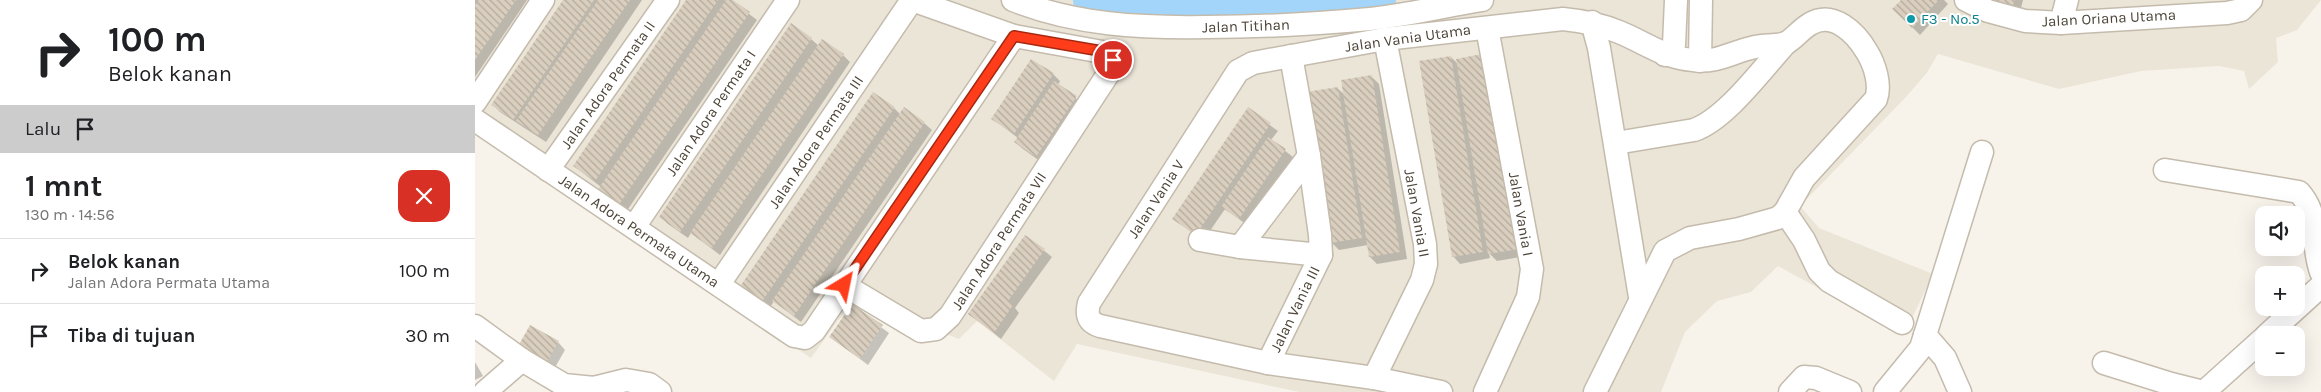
<!DOCTYPE html>
<html lang="id">
<meta charset="utf-8">
<style>
:root{--surface:#fff;--page:#f6f6f6;--text:#202124;--muted:#757577;--line:#e0e0e0}
body{margin:0;font-family:Karla,sans-serif;background:var(--page);color:var(--text);height:100vh;display:flex;flex-direction:column;font-size:19px;white-space:nowrap}
*{box-sizing:border-box;margin:0}
p{font-size:16px;color:var(--muted)}
.icon{flex:none;width:28px;height:28px;fill:none;stroke:currentColor;stroke-width:2;stroke-linecap:round;stroke-linejoin:round}
.map{position:relative;flex:1;overflow:hidden}
.details{display:flex;flex-direction:column;background:var(--surface);width:475px}
.details>*{flex:none}
.banner{background:#fff;color:var(--text);overflow:hidden}
.buttons{position:absolute;left:1780px;top:206px;display:grid;gap:10px}
.buttons a{display:grid;place-items:center;width:50px;height:50px;border-radius:10px;background:var(--surface);box-shadow:0 5px 20px #0002;font-size:25px}
.pin{position:absolute;display:grid;place-items:center;width:42px;height:42px;color:#fff;margin:-21px;border:2px solid #fff;border-radius:50%;box-shadow:0 1px 5px #0007}
.me{position:absolute;width:55px;margin:-28px;rotate:35deg;stroke-linejoin:round;filter:drop-shadow(0 0 4px #0008)}
.turn{display:flex;align-items:center;gap:18px;height:105px;padding:0 25px;font-size:22px}
.turn .icon{width:65px;height:65px;stroke-width:2.5}
.turn b{display:block;font-size:35px;line-height:42px}
.then{display:flex;align-items:center;height:48px;padding:0 25px;background:#0003;gap:10px;font-size:19px}
.round{display:grid;place-items:center;flex:none;width:52px;height:52px;border-radius:15px;background:var(--page)}
.overview{display:flex;align-items:center;justify-content:space-between;height:85px;padding:0 25px}
h1{font-size:30px;font-weight:700;line-height:38px}
ul{padding:0;list-style:none}
li{display:flex;align-items:center;gap:15px;height:65px;padding:0 25px;border-top:1px solid var(--line)}
li div{flex:1}
li b{display:block;font-size:19px}
li em{font-style:normal}
main{display:flex;flex:1;min-height:0}
.map>svg:first-child{display:block}
.residential{fill:#ebe5d8}
.shadow{fill:#0003}
.lines{fill:none;stroke-linecap:round;stroke-linejoin:round}
.river{stroke:#a2d5f9;stroke-width:36}
.building{fill:url(#building-back-hatch)}
.minor-casing{stroke:#c4bbac;stroke-width:25}
.minor{stroke:#fff;stroke-width:22}
.route-casing{stroke:#a62811;stroke-width:12}
.route{stroke:#ff3d1a;stroke-width:9}
.culture-dot{fill:#0f9aa8;stroke:#fff;stroke-width:2}
.labels{text-anchor:middle;stroke-width:4;stroke-linejoin:round;paint-order:stroke}
.street-label{font-size:15px;fill:#4c4437;stroke:#fff}
.culture-label{font-size:15px;fill:#0d838f;stroke:#fff;text-anchor:start}
</style>
<main>
<section class="details">
<div class="banner">
<div class="turn"><svg class="icon" aria-label="right" viewBox="0 0 24 24"><path d="M7 20v-9h11M14 6l5 5-5 5"/></svg><div><b>100 m</b>Belok kanan</div></div>
<div class="then">Lalu<svg class="icon" aria-label="arrive" viewBox="0 0 24 24"><path d="M6 21V4h12l-3 4 3 4H6"/></svg></div>
</div>
<div class="overview"><div><h1>1 mnt</h1><p>130 m · 14:56</p></div><a class="round" style="background:#d93025;color:#fff"><svg class="icon" aria-label="close" viewBox="0 0 24 24"><path d="M6 6l12 12M18 6L6 18"/></svg></a></div>
<ul>
<li><svg class="icon" aria-label="right" viewBox="0 0 24 24"><path d="M7 20v-9h11M14 6l5 5-5 5"/></svg><div><b>Belok kanan</b><p>Jalan Adora Permata Utama</p></div><em>100 m</em></li>
<li><svg class="icon" aria-label="arrive" viewBox="0 0 24 24"><path d="M6 21V4h12l-3 4 3 4H6"/></svg><div><b>Tiba di tujuan</b></div><em>30 m</em></li>
</ul>
</section>
<div class="map">
<svg width="1846" height="392" viewBox="0 0 1846 392">
<defs>
<pattern id="building-back-hatch" width="6" height="6" patternUnits="userSpaceOnUse" patternTransform="scale(1.25)"><rect width="6" height="6" fill="#dacfbf"/><path d="M-1 5l2 2M0 0l6 6M5-1l2 2" fill="none" stroke="#b3aa9c"/></pattern>
</defs>
<rect width="100%" height="100%" fill="#f7f3eb"/>
<path class="residential" d="M 0,0 L 1846,0 L 1822,30 L 1801,38 L 1803,62 L 1774,89 L 1769,71 L 1744,66 L 1666,71 L 1584,89 L 1463,54 L 1451,74 L 1431,97 L 1325,206 L 1344,228 L 1458,274 L 1429,335 L 1303,266 L 1276,292 L 1242,301 L 1210,332 L 1186,392 L 824,392 L 602,344 L 579,381 L 502,321 L 484,339 L 431,318 L 384,292 L 336,358 L 176,251 L 0,128 Z"/>
<g class="shadow">
<path d="M 0,0 L 52,0 L 0,77 Z"/>
<path d="M 89,0 L 167,0 L 71,142 L 25,112 L 18,105 Z"/>
<path d="M 212,0 L 256,0 L 282,20 L 151,212 L 126,187 L 99,166 Z"/>
<path d="M 1428,0 L 1469,0 L 1473,4 L 1445,35 L 1419,9 Z"/>
<path d="M 1509,0 L 1548,0 L 1545,12 Z"/>
<path d="M 336,39 L 344,46 L 368,55 L 375,62 L 245,255 L 216,233 L 213,238 L 193,224 L 186,217 Z"/>
<path d="M 976,57 L 983,64 L 1051,256 L 1022,261 L 1014,253 L 1015,258 L 985,264 L 978,256 Z"/>
<path d="M 578,74 L 585,81 L 583,85 L 608,104 L 569,164 L 548,149 L 540,142 L 543,138 L 518,119 Z"/>
<path d="M 897,77 L 904,84 L 932,259 L 902,264 L 895,257 L 893,245 L 864,250 L 856,242 L 862,88 L 870,95 Z"/>
<path d="M 419,108 L 425,114 L 449,123 L 457,130 L 326,322 L 299,301 L 294,309 L 273,295 Z"/>
<path d="M 773,109 L 803,131 L 796,140 L 818,157 L 772,225 L 750,209 L 728,241 L 699,219 Z"/>
<path d="M 551,236 L 577,257 L 540,308 L 544,313 L 526,339 L 495,314 Z"/>
<path d="M 377,306 L 414,333 L 393,365 L 356,337 Z"/>
<path d="M 83,342 L 90,350 L 78,371 L 50,355 Z"/>
<path d="M 0,362 L 8,376 L 0,380 Z"/>
</g>
<g class="lines">
<path class="river" d="M 616,0 L 628,3 L 888,2 L 903,0"/>
</g>
<g class="building">
<path d="M 4,0 L 41,0 L 0,60 L 0,5 Z"/>
<path d="M 88,0 L 119,0 L 38,120 L 16,105 Z"/>
<path d="M 123,0 L 155,0 L 63,135 L 41,121 Z"/>
<path d="M 211,0 L 243,0 L 120,181 L 98,166 Z"/>
<path d="M 251,0 L 258,0 L 275,12 L 143,206 L 122,191 Z"/>
<path d="M 1426,0 L 1464,0 L 1437,28 L 1417,9 Z"/>
<path d="M 1514,0 L 1540,0 L 1538,5 Z"/>
<path d="M 316,23 L 337,38 L 205,232 L 184,217 Z"/>
<path d="M 347,39 L 369,54 L 237,248 L 215,233 Z"/>
<path d="M 1012,53 L 1044,249 L 1013,254 L 981,59 Z"/>
<path d="M 976,56 L 1008,252 L 977,257 L 944,61 Z"/>
<path d="M 556,59 L 579,73 L 539,134 L 516,119 Z"/>
<path d="M 897,75 L 925,252 L 894,257 L 866,80 Z"/>
<path d="M 579,81 L 602,96 L 561,157 L 539,142 Z"/>
<path d="M 863,87 L 887,238 L 855,243 L 831,92 Z"/>
<path d="M 398,92 L 420,107 L 286,303 L 264,288 Z"/>
<path d="M 429,107 L 450,122 L 319,316 L 297,301 Z"/>
<path d="M 773,107 L 796,123 L 721,235 L 697,219 Z"/>
<path d="M 793,137 L 811,149 L 764,219 L 746,207 Z"/>
<path d="M 550,235 L 570,249 L 533,301 L 538,305 L 519,333 L 493,314 Z"/>
<path d="M 377,304 L 408,325 L 385,359 L 354,337 Z"/>
<path d="M 55,325 L 84,341 L 70,365 L 42,348 Z"/>
</g>
<g class="lines">
<defs>
<g id="minor">
<path d="M 538,0 C 601,25 665,28 732,27 C 786,27 840,24 895,19 C 932,15 970,6 1007,0"/>
<path d="M 1491,0 L 1513,11 L 1550,21 L 1586,23 L 1752,13 L 1766,10 L 1776,0"/>
<path d="M 1117,22 L 1124,48 L 1165,297"/>
<path d="M 1586,23 L 1592,0"/>
<path d="M 1190,55 L 1199,45 L 1201,0"/>
<path d="M 1225,61 L 1226,0"/>
<path d="M 0,102 L 68,0"/>
<path d="M 0,120 L 319,336 L 330,338 L 339,331 L 539,36"/>
<path d="M 1141,143 L 1219,130 C 1251,119 1287,69 1311,43"/>
<path d="M 73,170 L 193,0"/>
<path d="M 1690,170 L 1824,192 C 1846,217 1835,240 1846,272"/>
<path d="M 1310,212 L 1329,240 L 1344,271 L 1354,281 L 1427,323"/>
<path d="M 159,227 L 313,0"/>
<path d="M 725,240 L 765,247 L 846,255"/>
<path d="M 765,247 L 834,156"/>
<path d="M 244,284 L 437,0"/>
<path d="M 369,285 L 446,331 L 461,329 L 475,316 L 637,68 L 638,60 L 633,53 L 539,36 L 437,0"/>
<path d="M 0,326 L 47,360 L 89,385 L 119,388 L 151,380 L 174,384 L 185,392"/>
<path d="M 1450,335 L 1470,358 L 1485,392"/>
<path d="M 1792,335 L 1846,286"/>
<path d="M 793,363 L 846,255 L 845,235 L 834,156 L 816,56"/>
<path d="M 1629,363 L 1696,384 L 1728,392"/>
<path d="M 899,378 L 947,280 L 951,264 L 950,244 L 910,39"/>
<path d="M 10,392 L 47,360"/>
<path d="M 966,392 L 899,378 L 793,363 L 625,326 C 613,322 611,315 614,303 L 763,71 L 778,63 L 910,39 L 1088,19 C 1108,21 1125,24 1144,32 C 1169,42 1189,58 1218,60 C 1244,63 1256,52 1280,47 C 1290,45 1302,46 1311,43 C 1319,39 1326,29 1335,24 C 1358,10 1381,33 1392,52 C 1400,65 1406,85 1401,99 L 1329,178 L 1310,212 L 1303,218 L 1264,229 L 1215,238 L 1190,251 L 1120,392"/>
<path d="M 1010,392 L 1053,297 L 1057,269 L 1012,28"/>
<path d="M 1315,392 L 1329,377 L 1341,378 L 1375,392"/>
<path d="M 1410,392 L 1446,348 L 1507,152"/>
<path d="M 1729,392 L 1789,338"/>
</g>
</defs>
<use href="#minor" class="minor-casing"/>
<use href="#minor" class="minor"/>
</g>
<g class="lines">
<defs>
<path id="route" d="M 369,285 L 539,36 L 626,51 L 633,53 L 638,60"/>
</defs>
<use href="#route" class="route-casing"/>
<use href="#route" class="route"/>
</g>
<circle class="culture-dot" cx="1436" cy="19" r="5"/>
<g class="labels">
<g class="street-label">
<text transform="translate(1634 18) rotate(-3)" y="5">Jalan Oriana Utama</text>
<text transform="translate(771 26) rotate(-2)" y="5">Jalan Titihan</text>
<text transform="translate(933 38) rotate(-8)" y="5">Jalan Vania Utama</text>
<text transform="translate(133 85) rotate(-55)" y="5">Jalan Adora Permata II</text>
<text transform="translate(236 113) rotate(-56)" y="5">Jalan Adora Permata I</text>
<text transform="translate(341 142) rotate(-56)" y="5">Jalan Adora Permata III</text>
<text transform="translate(681 199) rotate(-57)" y="5">Jalan Vania V</text>
<text transform="translate(942 213) rotate(80)" y="5">Jalan Vania II</text>
<text transform="translate(1046 214) rotate(80)" y="5">Jalan Vania I</text>
<text transform="translate(164 231) rotate(34)" y="5">Jalan Adora Permata Utama</text>
<text transform="translate(524 241) rotate(-57)" y="5">Jalan Adora Permata VII</text>
<text transform="translate(820 309) rotate(-64)" y="5">Jalan Vania III</text>
</g>
<g class="culture-label">
<text x="1446" y="24">F3 - No.5</text>
</g>
</g>
</svg>
<div class="buttons">
<a><svg class="icon" aria-label="sound" viewBox="0 0 24 24"><path d="M4 9h4l5-4v14l-5-4H4zM17 9q2 3 0 6"/></svg></a>
<a>+</a>
<a>−</a>
</div>
<div class="pin" style="left:638px;top:60px;background:#d93025"><svg class="icon" aria-label="arrive" viewBox="0 0 24 24"><path d="M6 21V4h12l-3 4 3 4H6"/></svg></div>
<svg class="me" style="left:369px;top:285px" viewBox="-20 -20 40 40"><path d="M0-17L14 15 0 8-14 15z" fill="#ff3d1a" stroke="#fff" stroke-width="4"/></svg>
</div>
</main>
